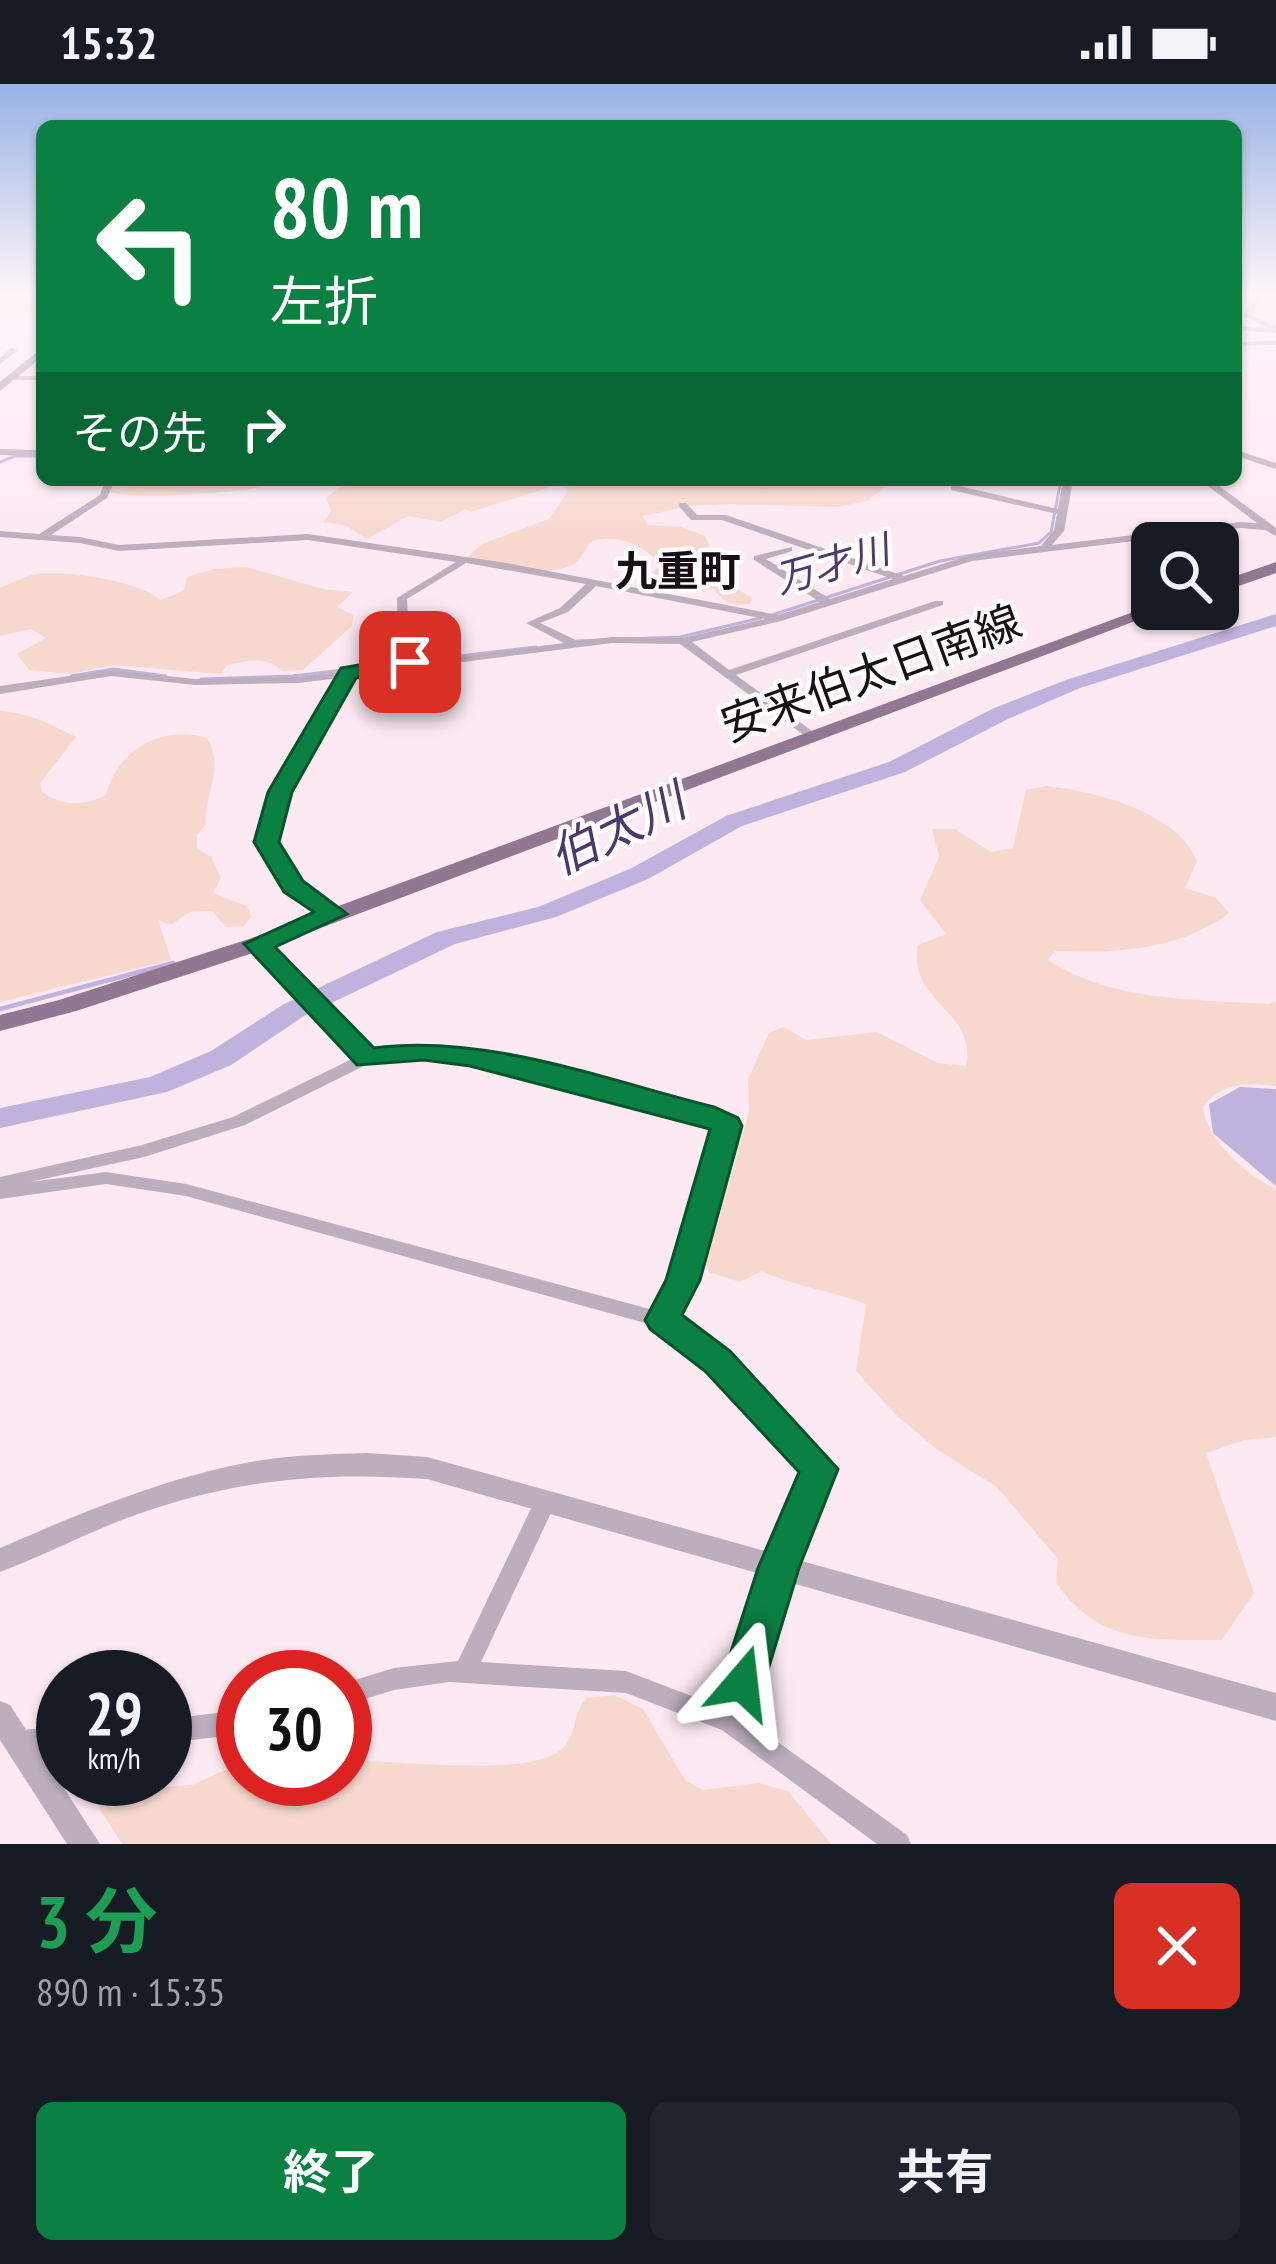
<!DOCTYPE html>
<html lang="ja">
<meta charset="utf-8">
<style>
:root{--surface:#171b24;--page:#20242c;--text:#f1f3f6;--muted:#9ea1a6;--accent:#0b8043}
body{margin:0;font-family:"PT Sans Narrow","Noto Sans JP",sans-serif;background:var(--page);color:var(--text);height:100vh;display:flex;flex-direction:column;font-size:45px;white-space:nowrap}
*{box-sizing:border-box;margin:0}
p{font-size:39px;color:var(--muted)}
.icon{flex:none;width:66px;height:66px;fill:none;stroke:currentColor;stroke-width:2;stroke-linecap:round;stroke-linejoin:round}
.map{position:relative;height:1760px;overflow:hidden}
.sheet{display:flex;flex-direction:column;background:var(--surface);flex:1}
.sheet>*{flex:none}
.hud{position:absolute;left:36px;top:36px;width:1206px;height:366px;border-radius:18px;box-shadow:0 3px 9px #0004;background:#0b8043;color:#fff;overflow:hidden}
.fabs{position:absolute;left:1131px;top:438px;display:grid;gap:24px}
.fabs a{display:grid;place-items:center;width:108px;height:108px;border-radius:18px;background:var(--surface);box-shadow:0 3px 9px #0004;font-size:60px}
.speed{position:absolute;left:36px;top:1566px;display:flex;gap:24px;font-size:60px;font-weight:700;text-align:center}
.speed>*{display:grid;place-content:center;width:156px;height:156px;border-radius:50%;background:var(--surface);box-shadow:0 3px 9px #0004;line-height:1}
.speed small{font-size:30px;font-weight:400}
.speed .limit{border:18px solid #d22;background:#fff;color:#111}
.pin{position:absolute;display:grid;place-items:center;width:102px;height:102px;color:#fff;margin:-51px;border-radius:24px;box-shadow:0 6px 18px #0006}
.me{position:absolute;width:132px;margin:-66px;rotate:17deg;stroke-linejoin:round;filter:drop-shadow(0 0 9px #0008)}
.turn{display:flex;align-items:center;gap:42px;height:252px;padding:0 36px;font-size:54px}
.turn .icon{width:156px;height:156px;stroke-width:2.5}
.turn b{display:block;font-size:84px;line-height:102px}
.then{display:flex;align-items:center;height:114px;padding:0 36px;background:#0003;gap:24px;font-size:45px}
.round{display:grid;place-items:center;flex:none;width:126px;height:126px;border-radius:18px;background:var(--page)}
.summary{display:flex;align-items:center;justify-content:space-between;height:204px;padding:0 36px}
h1{font-size:72px;font-weight:700;line-height:90px;color:#1e9e55}
.button{display:flex;gap:24px;margin-top:auto;padding:24px 36px}
.button a{flex:1;height:138px;border-radius:18px;background:var(--accent);color:#fff;font-size:48px;font-weight:700;line-height:138px;text-align:center}
.button a+a{background:var(--page);color:var(--text)}
.status{display:flex;justify-content:space-between;align-items:center;height:84px;padding:0 60px;background:var(--surface);direction:ltr}
.status svg{height:33px;fill:currentColor}
.map>svg:first-child{display:block}
.green{fill:#f7d8ce}
.water{fill:#bfb2dc}
.lines{fill:none;stroke-linecap:round;stroke-linejoin:round}
.stream-far1{stroke:#bfb2dc;stroke-width:3}
.stream{stroke:#bfb2dc;stroke-width:4.5}
.river{fill:#bfb2dc;fill-rule:evenodd}
.minor{fill:#bdaebe;fill-rule:evenodd}
.tertiary{fill:#bdaebe;fill-rule:evenodd}
.secondary{fill:#a48ea5;fill-rule:evenodd}
.primary{fill:#927793;fill-rule:evenodd}
.route{fill:#0b8043;stroke:#07532c;stroke-width:3}
.labels{text-anchor:middle;stroke-width:9;stroke-linejoin:round;paint-order:stroke}
.far-water-label{font-size:39px;font-style:italic;fill:#4c386e;stroke:#fcfcfc}
.far-quarter-label{font-size:42px;font-weight:bold;fill:#170f13;stroke:#fcfcfc}
.street-label{font-size:45px;fill:#170f13;stroke:#fcfcfc}
.water-label{font-size:48px;font-style:italic;fill:#4c386e;stroke:#fcfcfc}
</style>
<div class="status"><b>15:32</b><svg viewBox="0 0 49 12"><path d="M0 12V9h3v3zM5 12V6h3v6zM10 12V3h3v9zM15 12V0h3v12zM26 1h20v11H26zM47 4h2v5h-2z"/></svg></div>
<div class="map">
<svg width="1276" height="1760" viewBox="0 0 1276 1760">
<rect width="100%" height="100%" fill="#fce9f2"/>
<g class="green">
<path d="M 114,396 L 289,396 C 264,408 135,417 109,408 Z"/>
<path d="M 364,396 L 881,396 L 884,404 L 867,417 L 837,423 L 731,420 L 690,422 L 642,432 L 648,441 L 681,443 L 705,452 L 718,480 L 714,490 L 752,514 L 750,520 C 732,522 723,519 714,505 L 681,508 L 647,503 L 642,497 L 661,481 C 645,461 614,448 590,458 C 584,466 582,476 574,480 C 551,494 491,483 468,473 L 482,460 L 549,435 L 568,407 L 560,400 L 471,428 L 465,425 L 441,438 L 408,432 L 367,455 L 345,441 L 323,438 L 331,427 L 326,414 L 337,405 Z"/>
<path d="M 246,483 L 323,505 L 353,508 L 337,523 L 353,531 L 352,542 L 303,586 L 282,587 C 268,572 246,577 227,581 L 221,590 L 113,581 L 70,590 L 29,586 L 17,570 L 46,554 L 31,545 L 0,552 L 0,504 C 12,499 25,492 37,490 C 65,486 141,497 160,516 L 184,507 L 187,493 L 214,485 Z"/>
<path d="M 0,627 C 30,629 50,640 76,653 L 40,699 L 42,707 C 59,723 87,722 106,711 C 117,667 160,640 207,654 C 226,686 203,709 206,741 L 197,750 L 197,764 L 211,773 L 221,794 L 213,809 L 247,822 L 251,833 L 244,842 L 226,843 L 212,827 L 190,828 L 170,841 L 158,836 L 171,876 L 0,918 Z"/>
<path d="M 1046,702 C 1094,707 1178,728 1197,777 L 1185,804 L 1216,814 L 1229,829 C 1181,866 1113,870 1055,867 L 1048,876 C 1112,918 1194,915 1269,920 L 1276,917 L 1276,1002 C 1247,999 1221,998 1203,1023 C 1206,1056 1247,1092 1276,1105 L 1276,1353 L 1244,1356 L 1206,1369 L 1254,1509 L 1222,1556 C 1152,1556 1101,1561 1056,1499 L 1058,1475 L 997,1403 L 939,1367 L 895,1330 L 856,1287 L 866,1220 C 830,1206 796,1203 762,1187 L 740,1198 L 709,1188 L 700,1169 L 716,1146 L 749,1028 L 748,995 L 769,949 L 784,943 L 806,956 L 877,948 L 938,979 L 966,982 C 978,927 907,919 918,861 L 946,850 L 920,816 L 939,773 L 932,745 L 955,745 L 991,768 L 1013,764 L 1026,706 Z"/>
<path d="M 614,1611 L 643,1625 L 685,1696 L 703,1706 L 759,1699 L 788,1707 L 831,1760 L 122,1760 L 99,1724 L 115,1696 L 161,1703 L 192,1701 L 243,1678 L 243,1695 L 345,1695 L 345,1677 C 392,1675 534,1696 564,1663 C 578,1647 571,1632 587,1614 Z"/>
</g>
<path class="water" d="M 1240,1003 L 1276,1005 L 1276,1102 L 1213,1049 L 1209,1020 Z"/>
<g class="lines">
<g class="stream-far1">
<path d="M 0,378 L 15,372 L 42,372"/>
<path d="M 772,531 L 940,477 L 1039,459 L 1051,448 L 1061,396"/>
<path d="M 577,557 L 680,553 L 761,534"/>
<path d="M 71,592 L 113,585 L 166,592"/>
<path d="M 201,595 L 293,592 L 536,563"/>
</g>
<path class="stream" d="M 0,925 L 173,879"/>
<path class="river" d="M 1276,530 L 1276,542 L 1080,604 L 1008,635 L 905,688 L 742,742 L 648,795 L 556,833 L 455,860 L 304,932 L 231,981 L 167,1008 L 0,1044 L 0,1024 L 150,993 L 211,967 L 284,920 L 437,848 L 538,823 L 630,785 L 726,732 L 889,678 L 992,625 L 1066,596 Z"/>
<g class="minor">
<path d="M 1236,242 L 1276,245 L 1276,249 L 1236,246 Z"/>
<path d="M 1276,257 L 1276,261 L 1236,262 L 1236,258 Z"/>
<path d="M 11,264 L 18,266 L 0,280 L 0,274 Z"/>
<rect x="8" y="292" width="34" height="4"/>
<path d="M 0,365 L 42,366 L 42,372 L 0,371 Z"/>
<path d="M 1242,368 L 1276,379 L 1276,385 L 1239,373 L 1238,371 Z"/>
<path d="M 105,396 L 115,396 L 107,414 L 51,451 L 80,453 L 119,461 L 308,450 L 507,479 L 778,531 L 820,518 L 754,476 L 754,472 L 792,463 L 792,467 L 766,475 L 830,515 L 893,495 L 722,436 L 691,436 L 678,421 L 680,419 L 686,419 L 697,431 L 726,431 L 904,492 L 971,471 L 1041,462 L 1054,446 L 1057,430 L 951,406 L 951,396 L 961,396 L 959,402 L 1058,425 L 1063,396 L 1073,396 L 1064,447 L 1052,461 L 1240,438 L 1257,439 L 1200,396 L 1211,396 L 1276,444 L 1276,452 L 1265,446 L 1240,444 L 972,477 L 781,537 L 692,558 L 729,586 L 935,517 L 943,517 L 943,521 L 736,591 L 816,650 L 818,653 L 812,657 L 680,560 L 612,559 L 353,592 C 332,627 265,723 274,761 C 282,792 315,811 339,827 L 341,830 L 339,833 L 334,834 C 305,822 262,789 259,754 C 257,716 319,628 340,594 L 298,599 L 195,601 L 111,592 L 0,610 L 0,602 L 111,586 L 195,595 L 298,593 L 405,579 L 398,565 L 397,514 L 456,478 L 308,456 L 119,467 L 80,459 L 0,453 L 0,447 L 39,450 L 100,411 ZM 466,479 L 586,500 L 560,524 L 526,539 L 564,559 L 416,578 L 409,559 L 453,552 L 459,549 L 453,546 L 409,553 L 407,515 ZM 596,502 L 765,535 L 683,554 L 612,553 L 578,557 L 540,539 L 568,528 Z"/>
<path d="M 257,856 L 262,857 L 371,968 L 424,962 L 470,967 L 714,1027 L 720,1029 L 735,1042 L 692,1196 L 673,1233 L 733,1281 L 826,1379 L 830,1385 L 789,1484 L 743,1633 L 907,1751 L 911,1760 L 877,1760 L 722,1646 L 626,1609 L 449,1598 L 394,1606 L 345,1621 L 345,1599 L 394,1584 L 458,1577 L 538,1410 L 546,1407 L 554,1410 L 557,1416 L 481,1578 L 626,1587 L 723,1624 L 767,1484 L 808,1387 C 760,1335 715,1282 656,1242 L 186,1112 L 106,1100 L 0,1115 L 0,1093 L 142,1061 L 233,1033 L 356,973 L 252,863 L 250,860 L 252,857 ZM 424,972 L 470,977 L 708,1037 L 718,1044 L 674,1196 L 657,1227 L 186,1100 L 106,1088 L 30,1098 L 144,1073 L 245,1041 L 370,979 Z"/>
<path d="M 243,1626 L 243,1650 L 165,1659 L 165,1635 Z"/>
<path d="M 63,1643 L 63,1667 L 19,1670 L 10,1666 L 7,1658 L 10,1650 L 19,1646 Z"/>
</g>
<g class="tertiary">
<path d="M 1254,209 L 1262,209 L 1252,231 L 1276,242 L 1276,248 L 1243,232 Z"/>
<path d="M 367,1369 L 427,1373 L 1276,1609 L 1276,1637 L 427,1395 C 314,1387 225,1397 119,1437 C 79,1453 40,1473 0,1488 L 0,1464 C 83,1428 166,1393 256,1377 C 293,1371 330,1370 367,1369 Z"/>
<path d="M 0,1617 L 10,1621 L 100,1760 L 67,1760 L 0,1656 Z"/>
</g>
<path class="secondary" d="M 42,264 L 42,273 L 0,307 L 0,298 Z"/>
<g class="primary">
<path d="M 1276,478 L 1276,489 L 1218,509 L 1218,498 Z"/>
<path d="M 1152,521 L 1152,525 L 1167,525 L 265,865 L 76,927 L 0,947 L 0,931 L 59,916 L 249,855 Z"/>
</g>
</g>
<linearGradient id="sky" x2="0" y2="1"><stop stop-color="#97b3e3"/><stop offset="0.46" stop-color="#fef5f9"/><stop offset="1" stop-color="#fef5f9" stop-opacity="0"/></linearGradient>
<rect width="1276" height="456" fill="url(#sky)"/>
<path class="route" d="M 410,572 L 418,574 L 418,582 L 356,594 L 292,708 L 279,758 L 303,797 L 347,830 L 275,863 L 374,964 C 484,949 606,996 714,1023 L 738,1034 L 742,1042 L 700,1196 L 682,1231 L 730,1267 L 838,1385 L 799,1484 L 764,1599 L 757,1614 L 742,1620 L 727,1614 L 721,1599 L 758,1484 L 799,1388 L 705,1287 L 650,1245 L 645,1236 L 666,1196 L 710,1045 L 470,982 L 424,976 L 357,981 L 244,860 L 314,828 L 284,808 L 254,758 L 268,708 L 341,584 Z"/>
<g class="labels">
<g class="far-water-label">
<text transform="translate(832 480) rotate(-16)" y="14">万才川</text>
</g>
<g class="far-quarter-label">
<text x="678" y="502">九重町</text>
</g>
<g class="street-label">
<text transform="translate(871 589) rotate(-20)" y="16">安来伯太日南線</text>
</g>
<g class="water-label">
<text transform="translate(617 745) rotate(-26)" y="17">伯太川</text>
</g>
</g>
</svg>
<div class="fabs">
<a><svg class="icon" aria-label="search" viewBox="0 0 24 24"><circle cx="10" cy="10" r="6"/><path d="M15 15l6 6"/></svg></a>
</div>
<div class="speed"><div>29<small>km/h</small></div><div class="limit">30</div></div>
<div class="pin" style="left:410px;top:578px;background:#d93025"><svg class="icon" aria-label="arrive" viewBox="0 0 24 24"><path d="M6 21V4h12l-3 4 3 4H6"/></svg></div>
<svg class="me" style="left:742px;top:1599px" viewBox="-20 -20 40 40"><path d="M0-17L14 15 0 8-14 15z" fill="#0b8043" stroke="#fff" stroke-width="4"/></svg>
<div class="hud">
<div class="turn"><svg class="icon" aria-label="left" viewBox="0 0 24 24"><path d="M17 20v-9H6M10 6l-5 5 5 5"/></svg><div><b>80 m</b>左折</div></div>
<div class="then">その先<svg class="icon" aria-label="right" viewBox="0 0 24 24"><path d="M7 20v-9h11M14 6l5 5-5 5"/></svg></div>
</div>
</div>
<section class="sheet">
<div class="summary"><div><h1>3 分</h1><p>890 m · 15:35</p></div><a class="round" style="background:#d93025;color:#fff"><svg class="icon" aria-label="close" viewBox="0 0 24 24"><path d="M6 6l12 12M18 6L6 18"/></svg></a></div>
<div class="button"><a>終了</a><a>共有</a></div>
</section>
